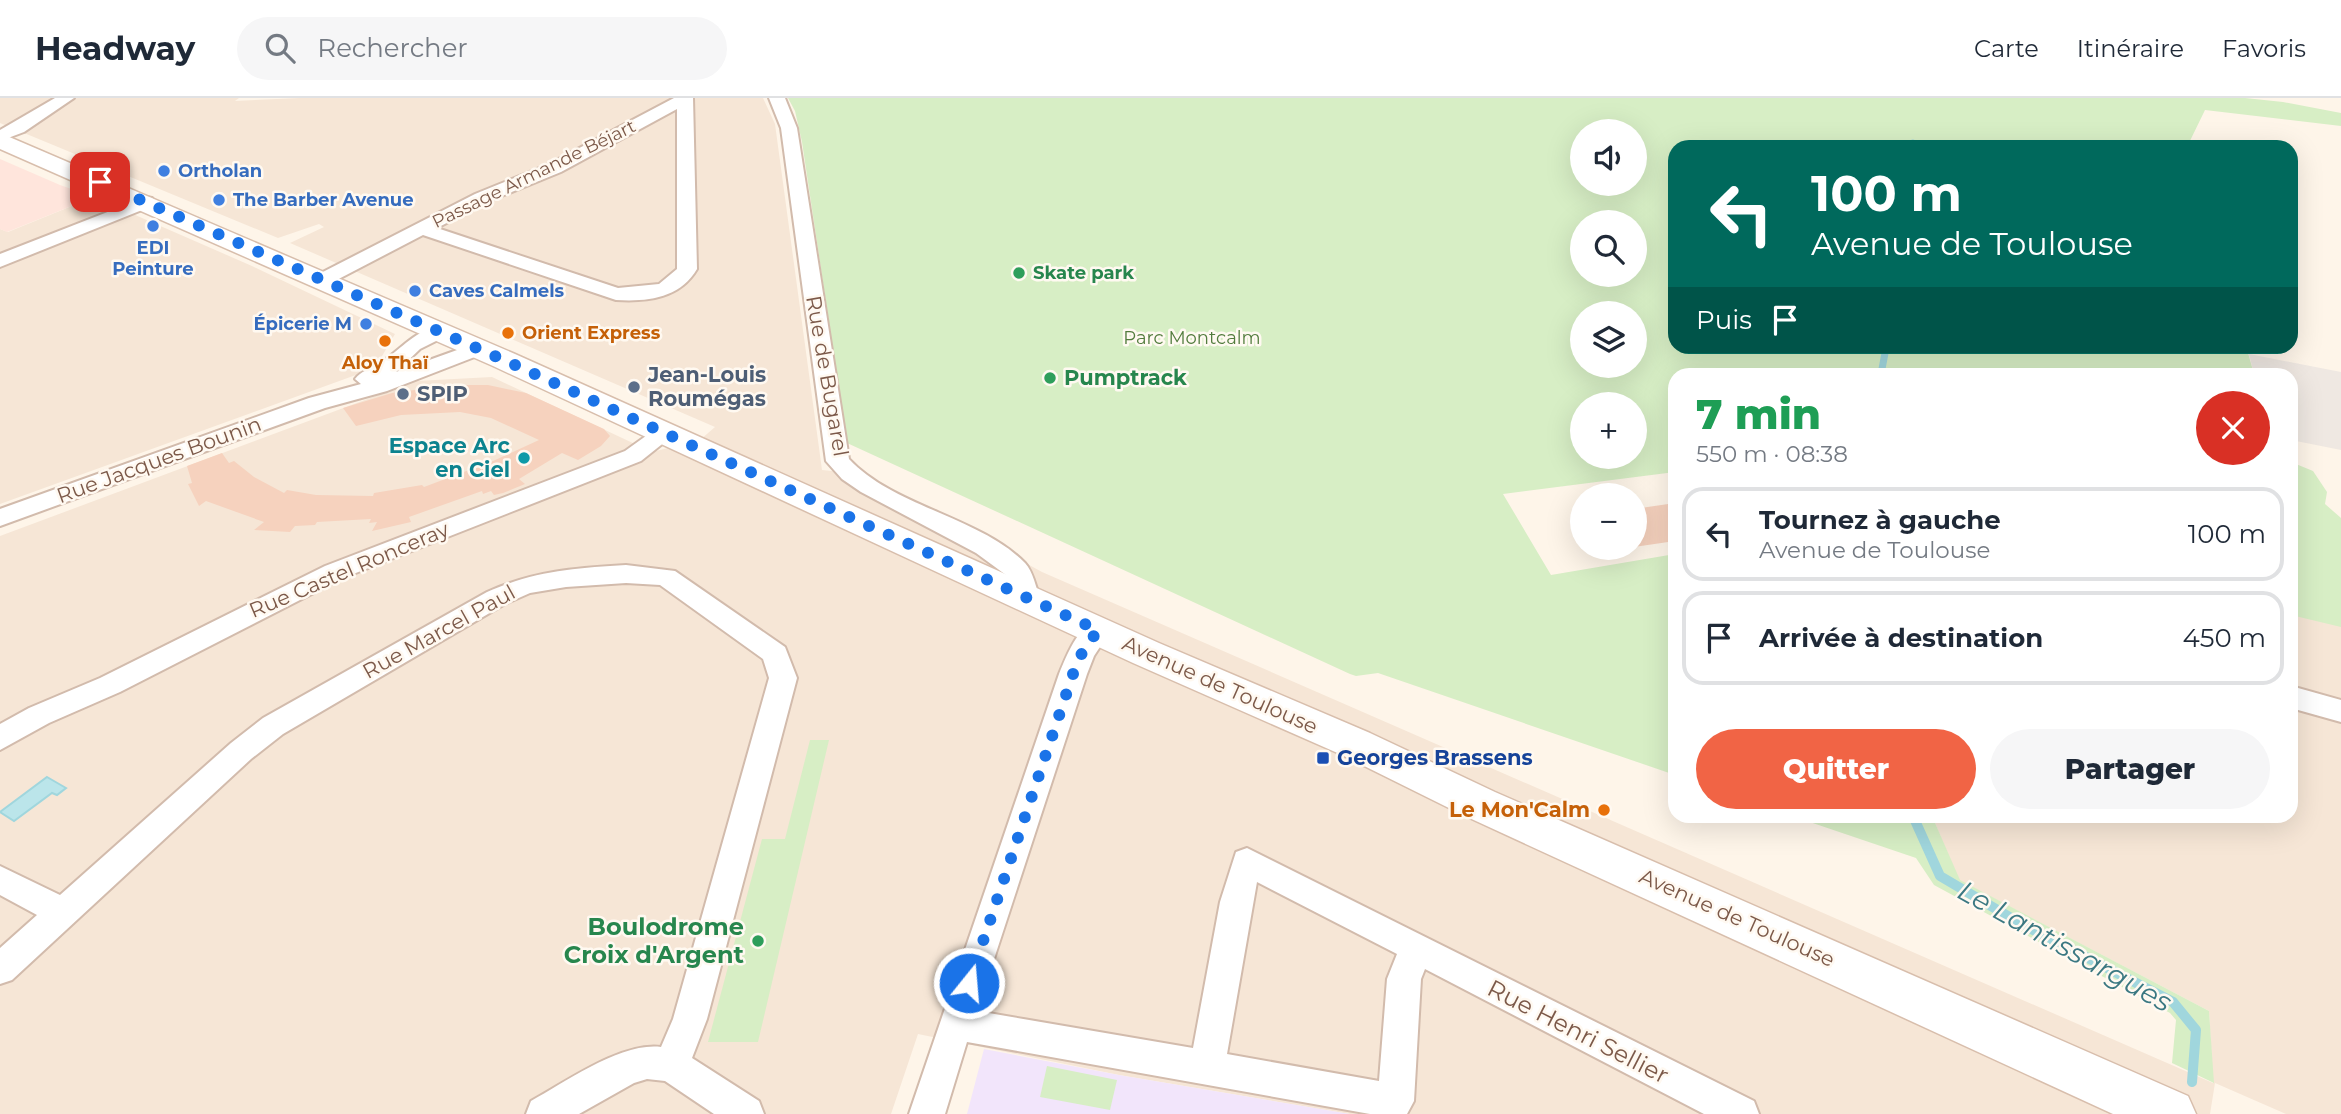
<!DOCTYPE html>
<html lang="fr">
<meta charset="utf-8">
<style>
:root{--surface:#fff;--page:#f6f6f7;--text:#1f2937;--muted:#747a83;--line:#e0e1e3;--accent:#f16445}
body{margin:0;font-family:Montserrat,sans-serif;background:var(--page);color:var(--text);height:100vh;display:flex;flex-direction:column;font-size:26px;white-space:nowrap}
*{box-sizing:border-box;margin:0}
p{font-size:23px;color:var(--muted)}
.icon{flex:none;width:38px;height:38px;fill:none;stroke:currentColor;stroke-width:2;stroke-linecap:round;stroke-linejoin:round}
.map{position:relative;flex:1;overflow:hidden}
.side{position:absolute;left:1668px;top:270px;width:630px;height:455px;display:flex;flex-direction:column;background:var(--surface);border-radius:21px;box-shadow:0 7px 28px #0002}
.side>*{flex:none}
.guide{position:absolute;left:1668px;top:42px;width:630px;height:214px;border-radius:21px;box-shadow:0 7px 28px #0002;background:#00695c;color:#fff;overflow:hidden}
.tools{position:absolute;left:1570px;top:21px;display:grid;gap:14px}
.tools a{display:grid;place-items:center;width:77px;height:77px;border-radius:50%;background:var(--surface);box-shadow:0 7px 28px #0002;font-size:35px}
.pin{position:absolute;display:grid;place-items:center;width:60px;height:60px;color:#fff;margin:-30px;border-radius:14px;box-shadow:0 4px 10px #0006}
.me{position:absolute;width:77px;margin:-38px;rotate:17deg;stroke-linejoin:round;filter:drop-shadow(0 0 5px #0008)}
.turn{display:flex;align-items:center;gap:24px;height:147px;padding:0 28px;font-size:32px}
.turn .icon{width:91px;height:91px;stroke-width:2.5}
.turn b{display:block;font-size:49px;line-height:60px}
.then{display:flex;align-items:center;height:66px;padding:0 28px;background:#0003;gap:14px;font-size:26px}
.round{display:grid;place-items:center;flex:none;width:74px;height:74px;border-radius:37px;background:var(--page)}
.head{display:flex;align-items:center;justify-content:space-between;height:119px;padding:0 28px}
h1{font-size:42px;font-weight:800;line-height:52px;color:#1e9e55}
.primary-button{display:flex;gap:14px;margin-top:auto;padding:14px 28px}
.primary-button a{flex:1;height:80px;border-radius:42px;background:var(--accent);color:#fff;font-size:28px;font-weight:800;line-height:80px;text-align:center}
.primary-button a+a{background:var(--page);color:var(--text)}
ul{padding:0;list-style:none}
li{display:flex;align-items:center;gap:21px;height:94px;margin:0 14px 10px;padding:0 14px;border:4px solid var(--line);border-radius:21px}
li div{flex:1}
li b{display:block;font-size:26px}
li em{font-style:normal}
header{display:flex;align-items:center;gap:42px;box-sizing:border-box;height:98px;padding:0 35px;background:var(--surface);border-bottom:2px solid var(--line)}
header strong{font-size:33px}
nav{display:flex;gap:38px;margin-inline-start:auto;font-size:24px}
.search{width:490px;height:63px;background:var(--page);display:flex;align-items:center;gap:18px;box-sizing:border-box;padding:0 24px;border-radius:38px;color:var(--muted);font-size:26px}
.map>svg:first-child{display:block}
.residential{fill:#f6e6d6}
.commercial{fill:#ffe5dc}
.industrial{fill:#efe8e2}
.education{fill:#f2e5fb}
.green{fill:#d7eec5;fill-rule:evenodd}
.water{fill:#bbe5ea;stroke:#a0d6dd;stroke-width:2}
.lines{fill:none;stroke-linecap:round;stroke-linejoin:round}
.stream-far2{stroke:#a0d6dd;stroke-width:5}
.stream-far1{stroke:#a0d6dd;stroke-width:7}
.stream{stroke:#a0d6dd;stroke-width:10}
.building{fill:#f6d2be}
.street-casing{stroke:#d2bbac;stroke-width:4}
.secondary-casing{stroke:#d8beac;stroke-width:3}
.street{fill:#fff;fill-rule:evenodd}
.secondary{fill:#fff;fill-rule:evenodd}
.route{stroke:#1a73e8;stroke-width:12;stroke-dasharray:0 21.6}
.shop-dot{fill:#3f7fe0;stroke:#fff9f1;stroke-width:2.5}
.leisure-dot{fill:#2e9e5b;stroke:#fff9f1;stroke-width:2.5}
.food-dot{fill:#e8710a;stroke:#fff9f1;stroke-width:2.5}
.service-dot{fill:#5c6f8a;stroke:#fff9f1;stroke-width:2.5}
.culture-dot{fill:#0f9aa8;stroke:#fff9f1;stroke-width:2.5}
.transit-dot{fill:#1a4fb4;stroke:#fff9f1;stroke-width:2.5}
.labels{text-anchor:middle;stroke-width:5;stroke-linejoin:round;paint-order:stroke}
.far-shop-label{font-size:18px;font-weight:bold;fill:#366cbe;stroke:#fff9f1;text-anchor:start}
.far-street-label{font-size:18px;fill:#7c5949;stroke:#fff9f1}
.far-leisure-label{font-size:18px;font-weight:bold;fill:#27864d;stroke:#fff9f1;text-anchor:start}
.far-food-label{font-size:18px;font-weight:bold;fill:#c56008;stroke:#fff9f1;text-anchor:start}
.far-park-label{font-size:18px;fill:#527c3d;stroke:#fff9f1}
.service-label{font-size:21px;font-weight:bold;fill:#4e5e75;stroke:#fff9f1;text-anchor:start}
.street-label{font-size:21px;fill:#7c5949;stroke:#fff9f1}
.leisure-label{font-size:21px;font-weight:bold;fill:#27864d;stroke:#fff9f1;text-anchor:start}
.culture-label{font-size:21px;font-weight:bold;fill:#0d838f;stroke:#fff9f1;text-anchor:end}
.transit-label{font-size:21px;font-weight:bold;fill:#164399;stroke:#fff9f1;text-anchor:start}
.food-label{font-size:21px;font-weight:bold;fill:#c56008;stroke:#fff9f1;text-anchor:end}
.near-leisure-label{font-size:24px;font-weight:bold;fill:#27864d;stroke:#fff9f1;text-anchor:end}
.near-street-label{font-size:24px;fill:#7c5949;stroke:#fff9f1}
.near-water-label{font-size:28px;font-style:italic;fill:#3b7882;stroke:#fff9f1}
</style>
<header>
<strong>Headway</strong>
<div class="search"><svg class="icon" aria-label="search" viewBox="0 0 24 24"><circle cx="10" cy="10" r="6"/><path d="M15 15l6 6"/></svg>Rechercher</div>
<nav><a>Carte</a><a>Itinéraire</a><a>Favoris</a></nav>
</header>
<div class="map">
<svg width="2341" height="1016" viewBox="0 0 2341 1016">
<rect width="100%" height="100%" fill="#fef5e9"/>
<g class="residential">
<path d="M 0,0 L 239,0 L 235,3 L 300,0 L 763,0 L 775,26 L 822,372 L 870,377 L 877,383 L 1042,474 L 2213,985 L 2209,913 L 1959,782 L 1932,718 L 2291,718 L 2291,421 L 2341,496 L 2341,1016 L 2286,1016 L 2215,985 L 2210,1016 L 1350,1016 L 1119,977 L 918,936 L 891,1016 L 0,1016 L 0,438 L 416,283 L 492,279 L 652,354 L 700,342 L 715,329 L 290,145 L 324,129 L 319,126 L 278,140 L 0,25 Z"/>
<path d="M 94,99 L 252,168 L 395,236 L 375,270 L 0,406 L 0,131 L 8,134 Z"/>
</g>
<path class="commercial" d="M 0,61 L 60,87 L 94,99 L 7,134 L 0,131 Z"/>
<path class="industrial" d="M 2249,256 L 2341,274 L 2341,352 L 2291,342 L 2291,276 L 2254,276 Z"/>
<path class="education" d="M 984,951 L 1119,977 L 1350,1016 L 967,1016 Z"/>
<g class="green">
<path d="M 788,0 L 2245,0 L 2283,4 L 2341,15 L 2341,28 L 2205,12 L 2187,49 L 1675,49 L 1675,248 L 2246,248 L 2254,276 L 2178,276 L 2172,272 C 2155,275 2123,284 2108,273 L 2087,276 L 1675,276 L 1675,374 L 1503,396 L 1551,477 L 1675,456 L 1675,677 L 1378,575 L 1356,578 L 1350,576 L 847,345 L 802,44 L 795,13 ZM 1582,33 L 1634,33 L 1634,86 L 1582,86 ZM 1582,124 L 1634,124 L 1634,177 L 1582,177 ZM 1582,215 L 1634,215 L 1634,268 L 1582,268 ZM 1582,306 L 1634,306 L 1634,359 L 1582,359 Z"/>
<path d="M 2291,364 L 2313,373 L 2327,394 L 2325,406 L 2341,420 L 2341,529 L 2291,517 Z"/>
<path d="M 810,642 L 829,642 L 758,944 L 708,944 L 762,741 L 785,741 Z"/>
<path d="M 1792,718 L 1932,718 L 1960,782 L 2209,913 L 2214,985 L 2172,965 L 2176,922 L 2170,915 L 1934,787 L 1916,760 Z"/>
<path d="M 1047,968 L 1117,982 L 1110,1012 L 1040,999 Z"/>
</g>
<path class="water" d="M 47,679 L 66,690 L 57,697 L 52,695 L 14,723 L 0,714 Z"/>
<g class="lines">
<g class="stream-far2">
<path d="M 1913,44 L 1914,49"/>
<path d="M 1886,252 L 1887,248"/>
</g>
<path class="stream-far1" d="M 1881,276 L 1886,250"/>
<path class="stream" d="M 1913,718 L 1940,778 L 2018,824 L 2173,904 L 2196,932 L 2192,984"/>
</g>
<g class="building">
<path d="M 452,287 L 488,287 L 526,295 L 604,331 L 610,338 L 601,348 L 578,362 L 562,355 L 519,381 L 525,386 L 503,395 L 494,397 L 491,393 L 483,396 L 482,393 L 409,419 L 411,424 L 372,433 L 377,424 L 369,425 L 371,421 L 317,424 L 315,427 L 295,428 L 290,434 L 254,432 L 264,424 L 206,403 L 199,408 L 188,386 L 192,385 L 187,368 L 222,355 L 229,365 L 234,363 L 254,379 L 284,395 L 287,392 L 316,397 L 373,398 L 374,395 L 422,387 L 424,389 L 493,363 L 539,342 L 491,320 L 460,314 L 401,317 L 356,328 L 343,310 L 392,295 Z"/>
<path d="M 1675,405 L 1675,443 L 1634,449 L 1634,411 Z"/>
</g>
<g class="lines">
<defs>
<g id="street">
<path d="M 55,0 L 74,0 L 24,34 L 0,43 L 0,32 Z"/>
<path d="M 674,0 L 693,0 L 697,171 C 680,200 648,204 616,202 L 423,137 L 329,186 L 315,186 L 312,182 L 315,178 L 475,96 L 549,66 ZM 677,11 L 677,171 L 659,186 L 618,190 L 437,130 L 487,104 L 561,74 Z"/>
<path d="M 769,0 L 785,0 L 797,30 L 849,361 C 894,409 980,419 1025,465 C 1033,473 1036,490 1040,500 L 1036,506 L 1027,509 L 1018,506 L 1006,477 L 976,455 L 861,394 L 842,381 L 826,363 L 781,30 Z"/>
<path d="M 146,99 L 152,100 L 155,104 L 152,108 L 0,169 L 0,156 Z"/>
<path d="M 439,228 L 446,230 L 449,234 L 446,238 L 420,251 L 396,274 L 471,247 L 485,247 L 489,251 L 485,255 L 387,293 L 325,310 L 0,428 L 0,411 L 309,300 L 361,286 L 355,281 C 361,273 370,271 378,266 C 401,253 410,235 439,228 Z"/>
<path d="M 665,328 L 673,330 L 676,335 L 641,363 L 343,480 L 120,594 L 49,625 L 0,652 L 0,626 L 29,610 L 100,580 L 325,468 L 625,353 L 657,330 Z"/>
<path d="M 626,467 L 675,473 L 785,549 L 797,580 L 707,921 L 692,960 L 759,1003 L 764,1016 L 714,1016 L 665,983 L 647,981 L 634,985 L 579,1016 L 526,1016 L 531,1003 C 566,984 621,944 661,949 L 673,921 L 769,580 L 763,561 L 660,487 L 626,485 L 566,489 L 530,495 L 505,506 L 283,636 L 251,661 L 12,882 L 0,886 L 0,850 L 37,817 L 0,797 L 0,768 L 60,797 L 231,645 L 263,620 L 487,494 C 534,473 575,470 626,467 Z"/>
<path d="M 1098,522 L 1107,525 L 1111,532 L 1094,558 L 1087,576 L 977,913 L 1193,950 L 1220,804 L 1236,754 L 1247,750 L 1754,1003 L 1759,1016 L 1704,1016 L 1425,871 L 1421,881 L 1414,1003 L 1407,1016 L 1370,1016 L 967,944 L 945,1016 L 909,1016 L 1059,576 C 1067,557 1077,529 1098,522 ZM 1257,784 L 1397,856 L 1387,881 L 1379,983 L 1227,956 Z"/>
<path d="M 2291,588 L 2341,602 L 2341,624 L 2291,610 Z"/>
</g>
<path id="secondary" d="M 0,35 L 515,256 L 1159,545 L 1370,635 L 1495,694 L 2188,998 L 2196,1016 L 2113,1016 L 1465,718 L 1342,657 L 1133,565 L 493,268 L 0,51 Z"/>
</defs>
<use href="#street" class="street-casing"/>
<use href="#secondary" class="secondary-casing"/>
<use href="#street" class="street"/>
<use href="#secondary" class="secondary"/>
</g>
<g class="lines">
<path class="route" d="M 100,84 L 504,262 L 1098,532 L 1082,555 L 1073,576 L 969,885"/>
</g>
<g class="shop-dot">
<circle cx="164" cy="73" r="7"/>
<circle cx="219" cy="102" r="7"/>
<circle cx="153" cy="128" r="7"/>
<circle cx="415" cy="193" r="7"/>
<circle cx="366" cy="226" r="7"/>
</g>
<g class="leisure-dot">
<circle cx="1019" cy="175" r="7"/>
<circle cx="1050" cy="280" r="7"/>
<circle cx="758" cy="843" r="7"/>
</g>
<g class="food-dot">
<circle cx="508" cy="235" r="7"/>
<circle cx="385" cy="243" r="7"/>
<circle cx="1604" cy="712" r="7"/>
</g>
<g class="service-dot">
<circle cx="634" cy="289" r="7"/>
<circle cx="403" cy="296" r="7"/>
</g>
<circle class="culture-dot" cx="524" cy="360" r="7"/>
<rect class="transit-dot" x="1316" y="653" width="14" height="14" rx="3.5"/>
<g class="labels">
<g class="far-shop-label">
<text x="178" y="79">Ortholan</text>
<text x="233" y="108">The Barber Avenue</text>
<text x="153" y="156" text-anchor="middle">EDI<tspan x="153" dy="21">Peinture</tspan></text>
<text x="429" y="199">Caves Calmels</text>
<text x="352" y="232" text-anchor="end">Épicerie M</text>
</g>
<g class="far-street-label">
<text transform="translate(534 76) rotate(-26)" y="6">Passage Armande Béjart</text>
</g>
<g class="far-leisure-label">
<text x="1033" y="181">Skate park</text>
</g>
<g class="far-food-label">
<text x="522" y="241">Orient Express</text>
<text x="385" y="271" text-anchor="middle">Aloy Thaï</text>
</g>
<g class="far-park-label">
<text x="1192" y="246">Parc Montcalm</text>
</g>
<g class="service-label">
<text x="648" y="284">Jean-Louis<tspan x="648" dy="24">Roumégas</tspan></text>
<text x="417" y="303">SPIP</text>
</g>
<g class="street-label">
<text transform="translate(827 278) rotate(80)" y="7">Rue de Bugarel</text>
<text transform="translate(159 362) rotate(-20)" y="7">Rue Jacques Bounin</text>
<text transform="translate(349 472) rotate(-23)" y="7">Rue Castel Ronceray</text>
<text transform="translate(439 534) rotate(-29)" y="7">Rue Marcel Paul</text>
<text transform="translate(1220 587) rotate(24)" y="7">Avenue de Toulouse</text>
<text transform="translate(1737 820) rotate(24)" y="7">Avenue de Toulouse</text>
</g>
<g class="leisure-label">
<text x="1064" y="287">Pumptrack</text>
</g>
<g class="culture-label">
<text x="510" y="355">Espace Arc<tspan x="510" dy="24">en Ciel</tspan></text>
</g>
<g class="transit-label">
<text x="1337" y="667">Georges Brassens</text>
</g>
<g class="food-label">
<text x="1590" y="719">Le Mon'Calm</text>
</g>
<g class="near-leisure-label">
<text x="744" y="837">Boulodrome<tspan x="744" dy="28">Croix d'Argent</tspan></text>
</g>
<g class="near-street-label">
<text transform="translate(1578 934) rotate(27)" y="8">Rue Henri Sellier</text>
</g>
<g class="near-water-label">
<text transform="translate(2065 848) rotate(29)" y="10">Le Lantissargues</text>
</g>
</g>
</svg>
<div class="tools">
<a><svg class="icon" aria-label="sound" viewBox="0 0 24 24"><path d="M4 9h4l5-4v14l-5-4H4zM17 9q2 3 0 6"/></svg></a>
<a><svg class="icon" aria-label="search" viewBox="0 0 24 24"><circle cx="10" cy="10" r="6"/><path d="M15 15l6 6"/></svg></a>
<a><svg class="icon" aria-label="layers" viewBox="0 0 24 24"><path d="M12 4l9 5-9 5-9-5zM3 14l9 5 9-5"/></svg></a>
<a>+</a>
<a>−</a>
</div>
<div class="pin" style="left:100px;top:84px;background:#d93025"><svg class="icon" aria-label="arrive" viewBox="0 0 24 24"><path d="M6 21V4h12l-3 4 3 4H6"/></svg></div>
<svg class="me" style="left:969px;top:885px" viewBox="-20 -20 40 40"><circle r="17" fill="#1a73e8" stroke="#fff" stroke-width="3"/><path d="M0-11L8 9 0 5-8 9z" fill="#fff"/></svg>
<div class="guide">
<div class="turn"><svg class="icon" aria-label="left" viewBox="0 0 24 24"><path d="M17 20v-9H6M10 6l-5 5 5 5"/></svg><div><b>100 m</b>Avenue de Toulouse</div></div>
<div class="then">Puis<svg class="icon" aria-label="arrive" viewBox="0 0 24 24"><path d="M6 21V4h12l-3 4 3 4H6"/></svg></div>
</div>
<section class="side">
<div class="head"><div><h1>7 min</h1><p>550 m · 08:38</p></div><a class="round" style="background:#d93025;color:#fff"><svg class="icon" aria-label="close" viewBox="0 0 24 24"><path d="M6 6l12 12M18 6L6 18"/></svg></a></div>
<ul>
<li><svg class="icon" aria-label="left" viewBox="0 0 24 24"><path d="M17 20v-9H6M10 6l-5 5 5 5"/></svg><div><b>Tournez à gauche</b><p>Avenue de Toulouse</p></div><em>100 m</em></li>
<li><svg class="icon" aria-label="arrive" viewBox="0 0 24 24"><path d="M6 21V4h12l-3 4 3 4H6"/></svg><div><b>Arrivée à destination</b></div><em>450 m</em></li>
</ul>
<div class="primary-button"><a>Quitter</a><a>Partager</a></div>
</section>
</div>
